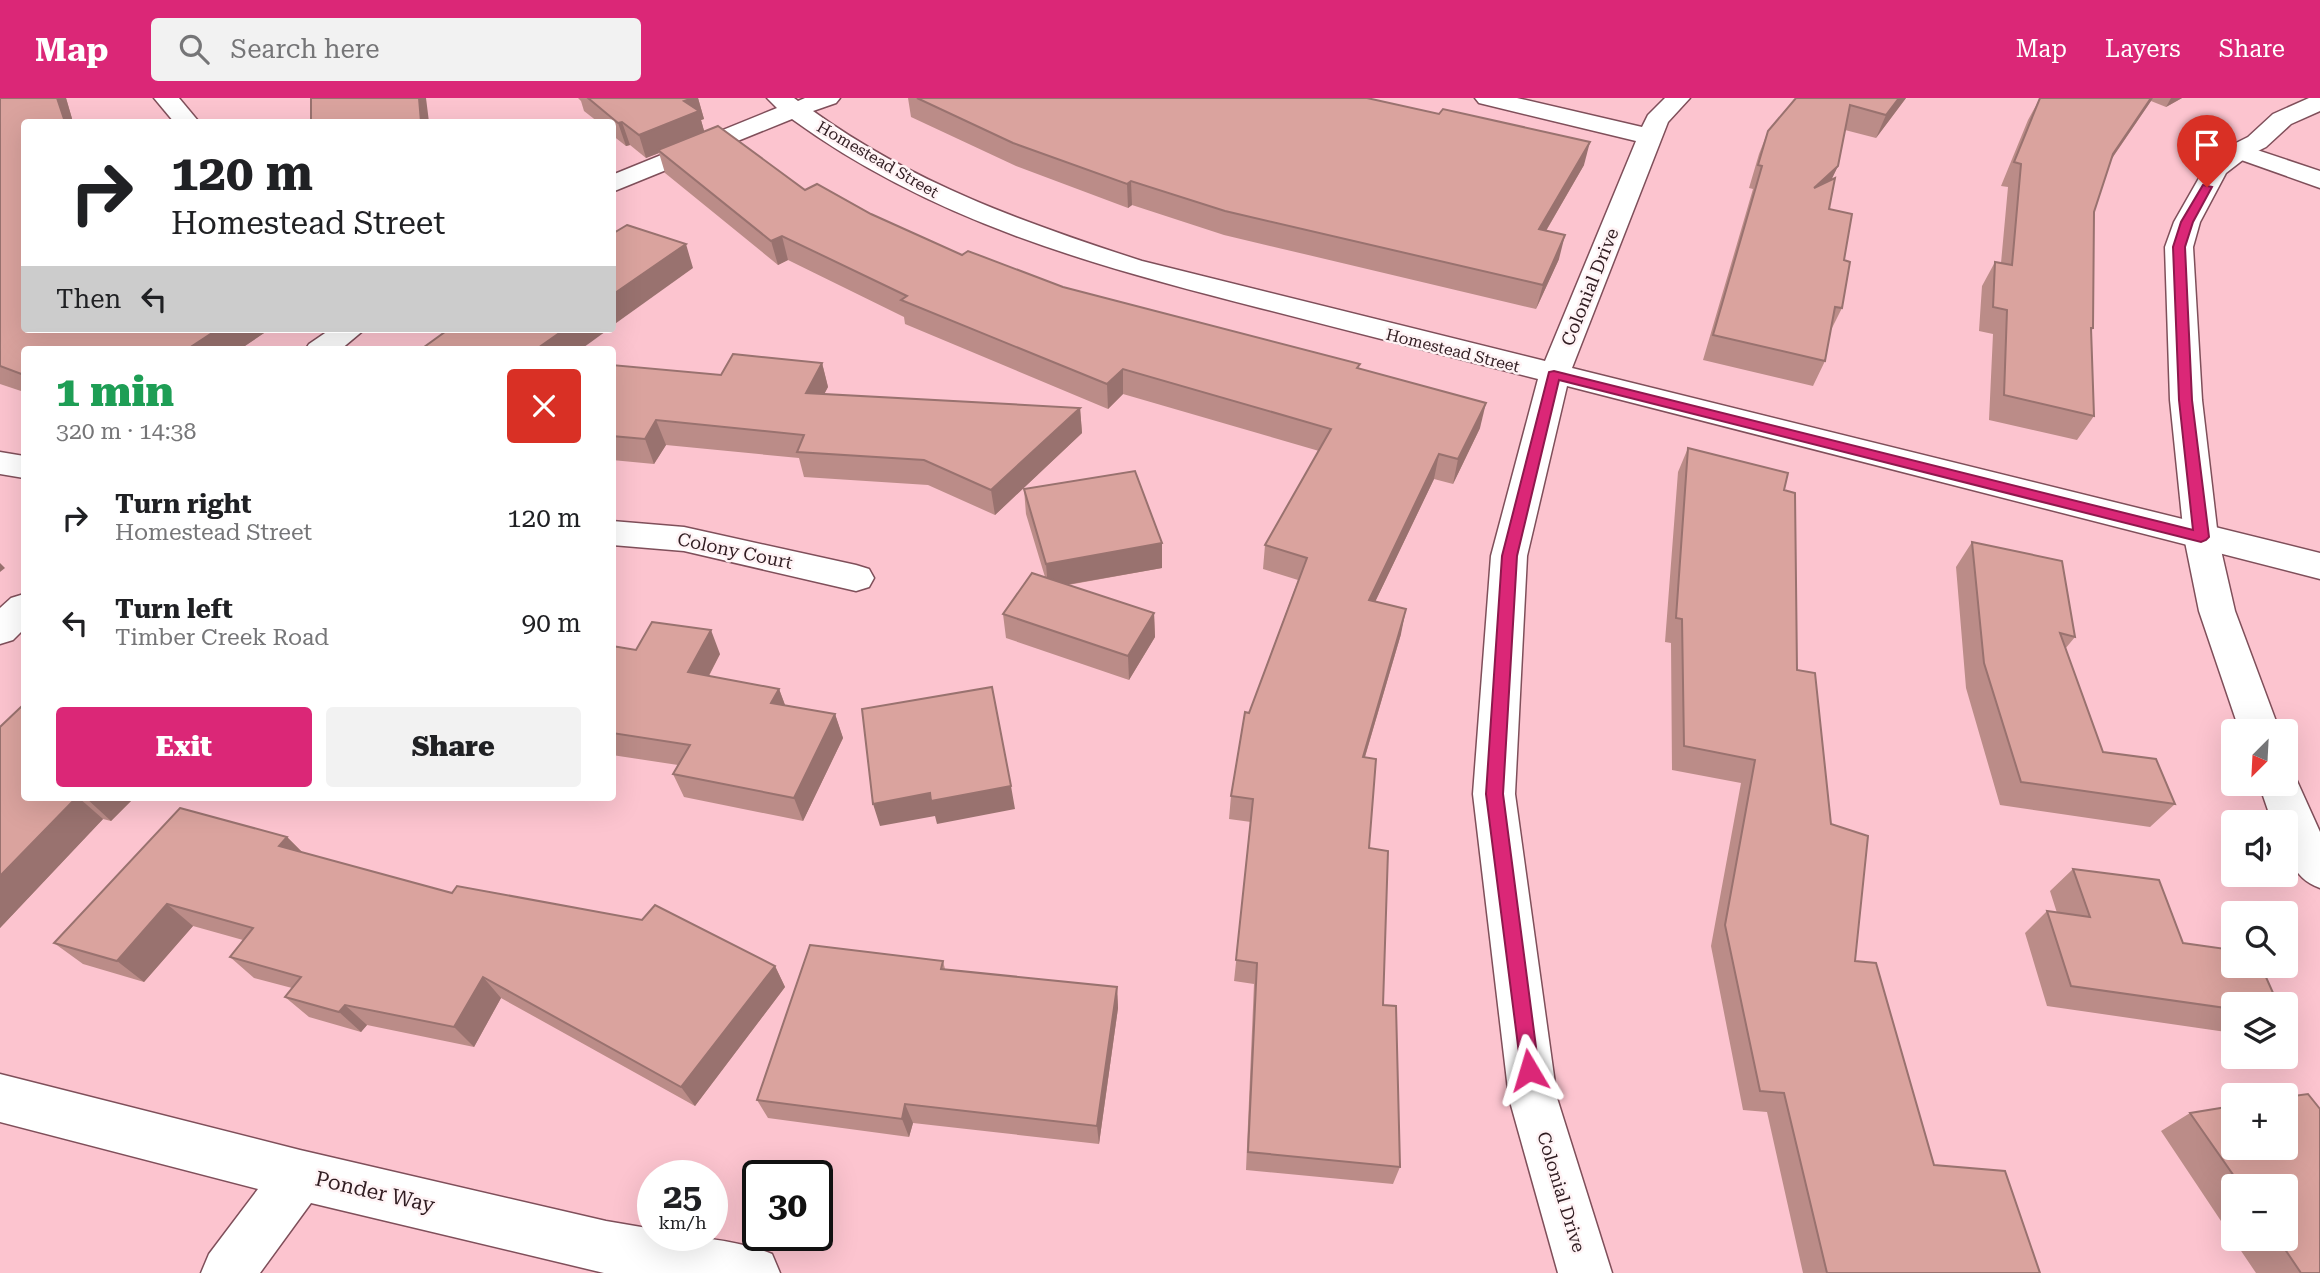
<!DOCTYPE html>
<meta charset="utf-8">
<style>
:root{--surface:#fff;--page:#f2f2f2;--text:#202124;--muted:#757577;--accent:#db2777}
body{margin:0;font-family:"Roboto Serif",serif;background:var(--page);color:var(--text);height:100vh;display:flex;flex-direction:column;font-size:26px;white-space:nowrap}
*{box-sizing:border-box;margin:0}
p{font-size:23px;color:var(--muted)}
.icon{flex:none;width:38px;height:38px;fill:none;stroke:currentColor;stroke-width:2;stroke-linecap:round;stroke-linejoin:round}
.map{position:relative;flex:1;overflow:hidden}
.sheet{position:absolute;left:21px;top:248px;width:595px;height:455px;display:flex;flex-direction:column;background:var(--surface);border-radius:7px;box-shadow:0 7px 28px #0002}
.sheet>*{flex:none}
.guide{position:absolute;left:21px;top:21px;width:595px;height:214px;border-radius:7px;box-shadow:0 7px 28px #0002;background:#fff;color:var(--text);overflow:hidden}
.needle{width:46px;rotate:204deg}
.buttons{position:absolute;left:2221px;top:621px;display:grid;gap:14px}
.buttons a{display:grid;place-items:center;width:77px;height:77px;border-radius:7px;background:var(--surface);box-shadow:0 7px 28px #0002;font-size:35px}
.speed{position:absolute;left:637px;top:1062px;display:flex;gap:14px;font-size:35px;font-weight:700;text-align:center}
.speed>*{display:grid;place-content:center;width:91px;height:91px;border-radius:50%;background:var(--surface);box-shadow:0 7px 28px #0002;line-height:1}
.speed small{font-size:18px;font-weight:400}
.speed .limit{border:4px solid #111;border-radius:10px;background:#fff;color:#111}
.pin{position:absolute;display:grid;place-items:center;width:60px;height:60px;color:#fff;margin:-72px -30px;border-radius:50% 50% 50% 0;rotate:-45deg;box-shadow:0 0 7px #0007}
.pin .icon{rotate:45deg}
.me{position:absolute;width:77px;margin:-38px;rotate:353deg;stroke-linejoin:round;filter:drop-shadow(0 0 5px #0008)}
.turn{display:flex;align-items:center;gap:24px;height:147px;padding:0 35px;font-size:32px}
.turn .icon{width:91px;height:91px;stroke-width:2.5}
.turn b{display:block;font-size:49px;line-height:60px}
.then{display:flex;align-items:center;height:66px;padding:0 35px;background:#0003;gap:14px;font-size:26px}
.round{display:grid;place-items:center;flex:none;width:74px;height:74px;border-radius:7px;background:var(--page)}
.summary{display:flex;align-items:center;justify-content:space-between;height:119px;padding:0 35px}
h1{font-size:42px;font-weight:800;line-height:52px;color:#1e9e55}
.action{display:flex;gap:14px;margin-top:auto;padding:14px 35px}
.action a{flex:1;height:80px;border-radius:7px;background:var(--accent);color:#fff;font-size:28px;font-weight:800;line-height:80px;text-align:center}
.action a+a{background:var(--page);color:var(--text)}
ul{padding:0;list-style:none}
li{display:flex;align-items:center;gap:21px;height:105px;padding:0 35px}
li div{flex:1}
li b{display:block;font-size:26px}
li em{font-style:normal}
header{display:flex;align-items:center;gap:42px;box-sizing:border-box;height:98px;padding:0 35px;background:var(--accent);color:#fff}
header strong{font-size:33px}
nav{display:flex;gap:38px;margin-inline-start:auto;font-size:24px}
.search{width:490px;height:63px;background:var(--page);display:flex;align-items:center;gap:18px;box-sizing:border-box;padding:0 24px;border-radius:7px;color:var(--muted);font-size:26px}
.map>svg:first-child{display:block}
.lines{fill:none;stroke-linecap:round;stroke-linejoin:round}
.minor-casing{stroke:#7f4f5a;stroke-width:3}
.tertiary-casing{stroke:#7f4f5a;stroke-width:3}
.minor{fill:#fff;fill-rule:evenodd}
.tertiary{fill:#fff;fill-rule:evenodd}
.wall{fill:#bb8c88}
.shaded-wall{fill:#99726f}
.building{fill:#daa39e;stroke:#99726f;stroke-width:2}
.route{fill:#db2777;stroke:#8e194d;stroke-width:2}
.labels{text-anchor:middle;stroke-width:5;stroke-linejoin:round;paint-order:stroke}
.far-street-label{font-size:16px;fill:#301c21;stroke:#fff3f5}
.street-label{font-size:18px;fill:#301c21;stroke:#fff3f5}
.near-street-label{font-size:21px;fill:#301c21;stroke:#fff3f5}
</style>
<header>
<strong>Map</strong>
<div class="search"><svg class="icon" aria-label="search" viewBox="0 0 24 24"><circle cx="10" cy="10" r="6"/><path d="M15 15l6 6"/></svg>Search here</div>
<nav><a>Map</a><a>Layers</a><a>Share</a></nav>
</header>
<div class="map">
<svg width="2320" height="1175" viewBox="0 0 2320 1175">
<rect width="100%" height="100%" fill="#fcc4cf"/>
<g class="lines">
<defs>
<g id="minor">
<path d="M 154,0 L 179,0 L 199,24 L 174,24 Z"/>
<path d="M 767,0 L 794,0 L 798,3 L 805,0 L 840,0 L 836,5 L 813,13 C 916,87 1023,124 1142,163 L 1545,263 L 1636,43 L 1479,5 L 1475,0 L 1517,0 L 1642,29 L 1648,17 L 1665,0 L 1690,0 L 1668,24 L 1572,270 L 2320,455 L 2320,481 L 1567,288 L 1527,458 L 1515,696 L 1557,1000 L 1612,1175 L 1558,1175 L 1509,1000 L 1473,696 L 1491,458 L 1538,281 C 1445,257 1353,234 1260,210 C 1092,167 934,124 792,21 L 612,94 L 612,77 L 777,10 Z"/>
<path d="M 2239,46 L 2320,73 L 2320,90 L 2230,58 L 2227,53 L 2230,48 Z"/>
<path d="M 331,231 L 365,231 L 340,252 L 305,252 L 309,246 Z"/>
<path d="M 0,354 L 24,358 L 24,380 L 0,376 Z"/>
<path d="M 612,423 L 684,429 L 856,467 L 869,471 L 874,480 L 869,489 L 856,493 L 684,453 L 612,447 Z"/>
<path d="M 24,496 L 24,531 L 13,542 L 0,546 L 0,510 L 11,500 Z"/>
<path d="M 0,976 L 300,1052 L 606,1123 L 653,1131 L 653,1138 C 693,1138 734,1141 772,1156 L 780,1175 L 604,1175 L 311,1105 L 260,1175 L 201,1175 L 209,1156 L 258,1091 L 0,1024 Z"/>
</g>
<g id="tertiary">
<path d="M 2309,0 L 2320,0 L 2320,13 L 2291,26 L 2266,49 L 2248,58 L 2226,75 L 2200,124 L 2193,149 L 2202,302 L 2218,439 L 2235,513 L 2280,634 L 2240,634 L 2199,513 L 2184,439 L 2170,302 L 2165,149 L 2174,124 L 2207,66 L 2230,48 L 2248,39 L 2273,16 Z"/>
<path d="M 2286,671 L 2293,674 L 2320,734 L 2320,790 C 2290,779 2286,754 2286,724 L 2272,724 L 2259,686 L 2286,686 Z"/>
</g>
</defs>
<use href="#minor" class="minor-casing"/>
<use href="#tertiary" class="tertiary-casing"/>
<use href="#minor" class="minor"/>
<use href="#tertiary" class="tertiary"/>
</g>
<g class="wall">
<path d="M 0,0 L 66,0 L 73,24 L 24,24 L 24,231 L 270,231 L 239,252 L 24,252 L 24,294 L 0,286 Z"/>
<path d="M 578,0 L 698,0 L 704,21 L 701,22 L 704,33 L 805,92 L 871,116 L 962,157 L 1063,189 L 1359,271 L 1480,330 L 1453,386 L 1434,381 L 1375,504 L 1401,536 L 1365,659 L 1369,750 L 1400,1069 L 1393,1086 L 1246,1072 L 1254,886 L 1234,883 L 1251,724 L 1229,721 L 1231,698 L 1249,615 L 1298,482 L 1263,471 L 1265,447 L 1319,353 L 1123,296 L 1108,311 L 905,226 L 904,219 L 788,162 L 778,167 L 665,75 L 659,55 L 646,60 L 630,47 L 626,48 L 612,37 L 612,24 L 598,24 L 584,13 L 581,3 Z"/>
<path d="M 908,0 L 1367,0 L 1584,67 L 1546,133 L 1559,161 L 1536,211 L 1224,137 L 1132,107 L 1128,110 L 1016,68 L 911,19 Z"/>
<path d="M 1796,0 L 1906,0 L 1876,40 L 1845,32 L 1838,68 L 1831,82 L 1829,111 L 1844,162 L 1842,210 L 1830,234 L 1825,263 L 1813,288 L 1703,262 L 1753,91 L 1749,90 L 1759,56 L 1768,33 Z"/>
<path d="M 2040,0 L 2182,0 L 2166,9 L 2151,3 L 2111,62 L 2094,114 L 2093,230 L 2091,234 L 2094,318 L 2077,342 L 1989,322 L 1993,236 L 1979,233 L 1982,188 L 1995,164 L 2001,165 L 2008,89 L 2001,88 L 2028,22 Z"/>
<path d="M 822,265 L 828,289 L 824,296 L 1080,310 L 1082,335 L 995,417 L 928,387 L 804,379 L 799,360 L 666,347 L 654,366 L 612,362 L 612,267 L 721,277 Z"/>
<path d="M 1688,350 L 1784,392 L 1797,572 L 1831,726 L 1855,863 L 1934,1067 L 2040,1175 L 1803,1175 L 1767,1014 L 1743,1012 L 1711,848 L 1741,685 L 1672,672 L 1671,545 L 1665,544 L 1678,374 Z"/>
<path d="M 1024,391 L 1162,445 L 1162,470 L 1068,487 L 1154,515 L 1155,539 L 1129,582 L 1006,540 L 1003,516 L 1045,479 L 1026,416 Z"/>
<path d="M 1972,444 L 2075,539 L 2065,551 L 2103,654 L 2175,706 L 2150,729 L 2000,707 L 1966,590 L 1956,469 Z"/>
<path d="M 612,548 L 636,552 L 720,556 L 709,578 L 779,591 L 785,607 L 835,616 L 843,640 L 803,723 L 684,699 L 673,676 L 678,667 L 612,657 Z"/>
<path d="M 0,629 L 24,700 L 134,700 L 111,723 L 103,721 L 0,830 Z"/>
<path d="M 287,739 L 303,755 L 452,795 L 775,868 L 785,889 L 695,1008 L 501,900 L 474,949 L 367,927 L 361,934 L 309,919 L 285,899 L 292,890 L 254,880 L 230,859 L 243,842 L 193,828 L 144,884 L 83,866 L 54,845 Z"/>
<path d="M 2073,771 L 2183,845 L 2233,906 L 2233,935 L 2047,908 L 2025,835 L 2047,813 L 2057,815 L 2050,793 Z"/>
<path d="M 943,863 L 945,871 L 1117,889 L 1118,910 L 1099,1046 L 913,1025 L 909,1039 L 768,1020 L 757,1002 Z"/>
<path d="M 2308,996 L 2320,1011 L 2320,1175 L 2256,1175 L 2233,1141 L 2286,1141 L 2286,1088 L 2233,1088 L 2233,1141 L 2161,1033 L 2190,1015 L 2233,1008 L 2233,1050 L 2286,1050 L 2286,999 Z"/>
</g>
<g class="shaded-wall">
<path d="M 57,0 L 66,0 L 73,24 L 65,24 Z"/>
<path d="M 419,0 L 426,0 L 429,24 L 421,24 Z"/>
<path d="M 693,0 L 698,0 L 704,21 L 701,22 L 705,36 L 658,52 L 659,55 L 646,60 L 639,37 L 684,3 Z"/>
<path d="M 1899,0 L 1906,0 L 1876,40 L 1886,17 Z"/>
<path d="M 2151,0 L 2153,0 L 2099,79 L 2113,56 Z"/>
<path d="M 2171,0 L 2182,0 L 2166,9 Z"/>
<path d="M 622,24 L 630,47 L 626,48 L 618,25 Z"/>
<path d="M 1590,44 L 1584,67 L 1533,155 L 1539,131 Z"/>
<path d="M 1838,68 L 1827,91 L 1814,90 Z"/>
<path d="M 1131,83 L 1132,107 L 1128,110 L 1127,86 Z"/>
<path d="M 1565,137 L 1559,161 L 1536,211 L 1543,187 Z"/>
<path d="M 782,138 L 788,162 L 778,167 L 771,143 Z"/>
<path d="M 686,146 L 693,170 L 612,228 L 612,197 Z"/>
<path d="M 218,231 L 270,231 L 239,252 L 186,252 Z"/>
<path d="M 565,231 L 609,231 L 580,252 L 535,252 Z"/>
<path d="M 822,265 L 828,289 L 812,319 L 806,295 Z"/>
<path d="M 1123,271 L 1123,296 L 1108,311 L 1107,286 Z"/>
<path d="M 1486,305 L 1480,330 L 1453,386 L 1458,361 Z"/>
<path d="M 1080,310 L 1082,335 L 995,417 L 991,392 Z"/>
<path d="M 656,322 L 666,347 L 654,366 L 645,341 Z"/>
<path d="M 1439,356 L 1434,381 L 1364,527 L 1369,502 Z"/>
<path d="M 1162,445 L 1162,470 L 1048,490 L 1046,466 Z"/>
<path d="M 0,465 L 5,470 L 0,474 Z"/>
<path d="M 1406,511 L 1401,536 L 1358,682 L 1363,659 Z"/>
<path d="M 1154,515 L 1155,539 L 1129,582 L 1128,558 Z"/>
<path d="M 711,532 L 720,556 L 698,598 L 688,574 Z"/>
<path d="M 779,591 L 788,615 L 771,605 Z"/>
<path d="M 835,616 L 843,640 L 803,723 L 794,700 Z"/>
<path d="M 1011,688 L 1015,711 L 937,726 L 935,718 L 880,728 L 873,706 L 930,695 Z"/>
<path d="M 76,700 L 79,700 L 103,721 L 0,830 L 0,778 Z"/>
<path d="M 86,700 L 134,700 L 111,723 Z"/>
<path d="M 287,739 L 309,761 L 279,748 Z"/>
<path d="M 167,806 L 193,828 L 144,884 L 117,863 Z"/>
<path d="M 775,868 L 785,889 L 695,1008 L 681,989 Z"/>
<path d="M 483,879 L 501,900 L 474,949 L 454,929 Z"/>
<path d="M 1117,889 L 1118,910 L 1099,1046 L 1097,1028 Z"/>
<path d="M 345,907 L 367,927 L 361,934 L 339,914 Z"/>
<path d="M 905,1006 L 913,1025 L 909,1039 L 902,1021 Z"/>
</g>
<g class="building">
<path d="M 0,0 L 57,0 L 65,24 L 24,24 L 24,231 L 218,231 L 186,252 L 24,252 L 24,277 L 0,268 Z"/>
<path d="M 311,0 L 419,0 L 421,24 L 305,24 L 311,23 Z"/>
<path d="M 588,0 L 693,0 L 684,3 L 699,13 L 639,37 L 622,24 L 618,25 Z"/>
<path d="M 917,0 L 1367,0 L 1439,16 L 1443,11 L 1590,44 L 1539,131 L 1565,137 L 1543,187 L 1225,113 L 1131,83 L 1127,86 L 1013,45 Z"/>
<path d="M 1796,0 L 1899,0 L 1886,17 L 1850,7 L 1838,68 L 1814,90 L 1835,80 L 1829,111 L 1852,116 L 1844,162 L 1850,164 L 1842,210 L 1835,209 L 1825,263 L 1713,237 L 1762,68 L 1758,67 L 1768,33 Z"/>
<path d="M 2040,0 L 2151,0 L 2113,56 L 2094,114 L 2093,230 L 2091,230 L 2094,318 L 2004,297 L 2007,212 L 1993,209 L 1995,164 L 2012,167 L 2021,66 L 2014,64 Z"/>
<path d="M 718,28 L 805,92 L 817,86 L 871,116 L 962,157 L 968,153 L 1063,189 L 1360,266 L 1357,270 L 1486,305 L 1458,361 L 1439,356 L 1369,502 L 1406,511 L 1363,659 L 1376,661 L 1369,750 L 1388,753 L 1383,907 L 1396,908 L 1400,1069 L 1248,1054 L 1257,865 L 1236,862 L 1253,701 L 1231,698 L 1245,614 L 1249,615 L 1307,460 L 1265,447 L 1331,331 L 1123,271 L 1107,286 L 901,202 L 907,198 L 782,138 L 771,143 L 658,52 Z"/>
<path d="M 627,127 L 686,146 L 612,197 L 612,136 Z"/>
<path d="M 449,231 L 565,231 L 535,252 L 420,252 Z"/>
<path d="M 733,256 L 822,265 L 806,295 L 1080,310 L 991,392 L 924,362 L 797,354 L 804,337 L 656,322 L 645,341 L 612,338 L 612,267 L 721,277 Z"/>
<path d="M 1688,350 L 1788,375 L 1784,392 L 1795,395 L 1797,572 L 1815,575 L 1831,726 L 1868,738 L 1855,863 L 1876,865 L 1934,1067 L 2005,1073 L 2040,1175 L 1827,1175 L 1784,995 L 1760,993 L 1725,827 L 1755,662 L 1684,648 L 1682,521 L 1676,520 Z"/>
<path d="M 1135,373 L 1162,445 L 1046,466 L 1024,391 Z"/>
<path d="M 1972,444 L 2062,463 L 2075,539 L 2060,535 L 2103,654 L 2156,661 L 2175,706 L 2021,684 L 1984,565 Z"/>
<path d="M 1032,475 L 1154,515 L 1128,558 L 1003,516 Z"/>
<path d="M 652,524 L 711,532 L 688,574 L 779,591 L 771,605 L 835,616 L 794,700 L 673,676 L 690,647 L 612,635 L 612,548 L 636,552 Z"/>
<path d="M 992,589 L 1011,688 L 931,703 L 930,695 L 873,706 L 862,611 Z"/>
<path d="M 24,606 L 24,700 L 76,700 L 0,778 L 0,629 Z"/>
<path d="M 180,710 L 287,739 L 279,748 L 452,795 L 457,788 L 642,822 L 655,807 L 775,868 L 681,989 L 483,879 L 454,929 L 345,907 L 339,914 L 285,899 L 301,879 L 230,859 L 253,830 L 167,806 L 117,863 L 54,845 Z"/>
<path d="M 2073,771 L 2159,782 L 2183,845 L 2233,852 L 2233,868 L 2261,868 L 2278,906 L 2233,906 L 2233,911 L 2071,888 L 2047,813 L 2090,819 Z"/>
<path d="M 810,847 L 943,863 L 941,871 L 1117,889 L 1097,1028 L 905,1006 L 902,1021 L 757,1002 Z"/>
<path d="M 2308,996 L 2320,1011 L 2320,1175 L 2301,1175 L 2278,1141 L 2286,1141 L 2286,1088 L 2241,1088 L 2190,1015 L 2233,1008 L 2233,1050 L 2286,1050 L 2286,999 Z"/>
</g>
<path class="route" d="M 2203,87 L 2212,89 L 2193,124 L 2185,149 L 2192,302 L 2209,439 L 2206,442 L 2201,444 L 1559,282 L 1517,458 L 1503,696 L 1539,972 L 1536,979 L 1529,982 L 1522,979 L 1486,696 L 1502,458 L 1549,274 L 1554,273 L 2193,432 L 2179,302 L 2173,149 L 2181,124 Z"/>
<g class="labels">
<g class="far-street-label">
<text transform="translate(878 61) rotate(30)" y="6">Homestead Street</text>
<text transform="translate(1453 252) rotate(14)" y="6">Homestead Street</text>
</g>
<g class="street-label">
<text transform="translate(1590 189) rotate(-68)" y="6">Colonial Drive</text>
<text transform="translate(735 453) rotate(12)" y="6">Colony Court</text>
<text transform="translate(1561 1094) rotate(73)" y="6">Colonial Drive</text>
</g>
<g class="near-street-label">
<text transform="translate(375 1094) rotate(13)" y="7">Ponder Way</text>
</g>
</g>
</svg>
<div class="buttons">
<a><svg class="needle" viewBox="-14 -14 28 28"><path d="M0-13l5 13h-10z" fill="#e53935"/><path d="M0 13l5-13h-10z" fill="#757577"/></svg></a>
<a><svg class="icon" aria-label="sound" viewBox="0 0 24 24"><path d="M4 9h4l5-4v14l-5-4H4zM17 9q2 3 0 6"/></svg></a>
<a><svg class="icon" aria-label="search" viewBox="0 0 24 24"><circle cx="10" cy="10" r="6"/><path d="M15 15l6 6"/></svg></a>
<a><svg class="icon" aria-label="layers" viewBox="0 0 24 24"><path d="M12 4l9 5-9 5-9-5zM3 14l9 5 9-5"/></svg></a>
<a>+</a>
<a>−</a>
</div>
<div class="speed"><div>25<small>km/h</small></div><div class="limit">30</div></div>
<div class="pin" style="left:2207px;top:89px;background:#d93025"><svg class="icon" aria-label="arrive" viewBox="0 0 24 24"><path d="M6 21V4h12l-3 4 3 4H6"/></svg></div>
<svg class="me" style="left:1529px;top:972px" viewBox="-20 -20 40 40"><path d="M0-17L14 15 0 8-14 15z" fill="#db2777" stroke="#fff" stroke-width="4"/></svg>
<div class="guide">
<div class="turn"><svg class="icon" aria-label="right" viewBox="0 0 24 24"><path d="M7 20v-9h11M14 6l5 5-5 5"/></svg><div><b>120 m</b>Homestead Street</div></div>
<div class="then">Then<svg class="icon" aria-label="left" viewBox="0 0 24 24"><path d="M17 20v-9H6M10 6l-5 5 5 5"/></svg></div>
</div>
<section class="sheet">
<div class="summary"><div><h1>1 min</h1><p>320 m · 14:38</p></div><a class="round" style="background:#d93025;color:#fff"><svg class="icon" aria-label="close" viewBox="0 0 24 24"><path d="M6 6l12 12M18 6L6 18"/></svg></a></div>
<ul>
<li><svg class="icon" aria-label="right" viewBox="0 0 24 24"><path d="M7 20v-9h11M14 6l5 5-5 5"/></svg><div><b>Turn right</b><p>Homestead Street</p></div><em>120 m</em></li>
<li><svg class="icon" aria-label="left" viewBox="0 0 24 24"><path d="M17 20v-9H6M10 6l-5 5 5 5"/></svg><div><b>Turn left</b><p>Timber Creek Road</p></div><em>90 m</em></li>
</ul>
<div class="action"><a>Exit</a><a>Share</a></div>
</section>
</div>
